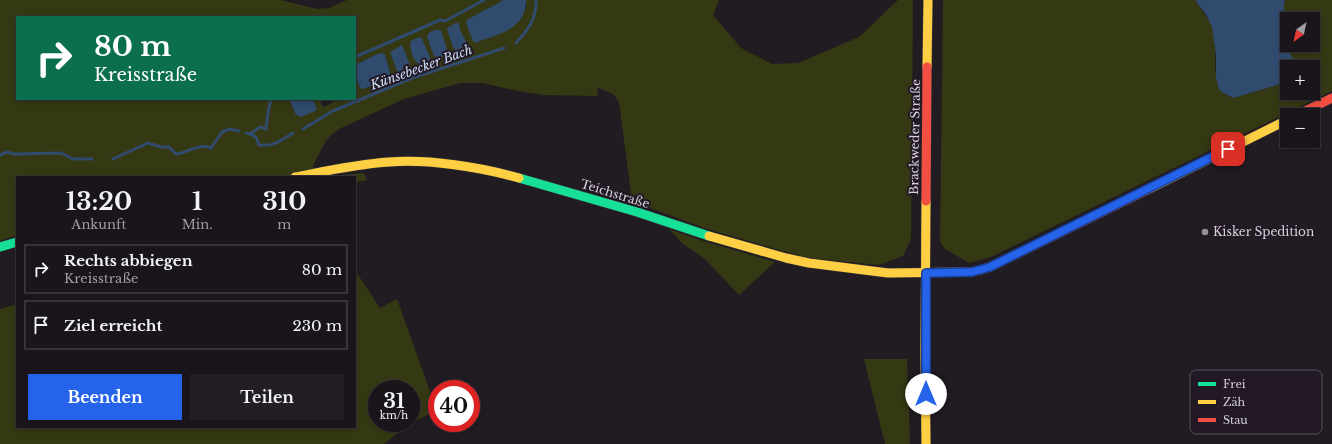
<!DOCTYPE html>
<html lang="de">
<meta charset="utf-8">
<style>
:root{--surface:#19151a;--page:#221e23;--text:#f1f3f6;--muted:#9f9fa2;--line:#373439;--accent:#2563eb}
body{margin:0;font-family:"Libre Baskerville",serif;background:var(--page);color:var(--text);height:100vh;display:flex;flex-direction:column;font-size:15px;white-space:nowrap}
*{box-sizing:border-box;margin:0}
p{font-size:13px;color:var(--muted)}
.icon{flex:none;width:22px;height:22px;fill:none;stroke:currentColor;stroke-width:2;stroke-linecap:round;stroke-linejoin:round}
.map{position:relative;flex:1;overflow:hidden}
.sheet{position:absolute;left:16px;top:176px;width:340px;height:252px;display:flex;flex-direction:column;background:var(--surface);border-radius:0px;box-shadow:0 2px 6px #0003,0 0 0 1px var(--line)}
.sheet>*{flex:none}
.guide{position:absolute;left:16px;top:16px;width:340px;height:84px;border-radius:0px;box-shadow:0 2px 6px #0003,0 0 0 1px var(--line);background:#0b6e4f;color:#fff;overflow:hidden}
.needle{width:26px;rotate:213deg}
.buttons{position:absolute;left:1280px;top:12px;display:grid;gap:8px}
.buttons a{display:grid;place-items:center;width:40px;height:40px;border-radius:0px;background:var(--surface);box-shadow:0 2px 6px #0003,0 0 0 1px var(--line);font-size:20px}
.speed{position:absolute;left:368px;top:380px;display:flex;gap:8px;font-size:20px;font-weight:700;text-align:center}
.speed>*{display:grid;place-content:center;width:52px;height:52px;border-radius:50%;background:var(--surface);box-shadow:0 2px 6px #0003,0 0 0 1px var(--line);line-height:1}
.speed small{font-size:10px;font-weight:400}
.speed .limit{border:6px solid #d22;background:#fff;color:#111}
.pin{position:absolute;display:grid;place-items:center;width:34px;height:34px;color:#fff;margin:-17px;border-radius:8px;box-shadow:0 2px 6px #0006}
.me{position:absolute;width:44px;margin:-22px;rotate:0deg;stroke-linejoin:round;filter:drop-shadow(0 0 3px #0008)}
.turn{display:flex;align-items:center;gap:14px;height:84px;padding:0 12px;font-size:18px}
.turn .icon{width:52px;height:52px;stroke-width:2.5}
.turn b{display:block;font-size:28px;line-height:34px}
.eta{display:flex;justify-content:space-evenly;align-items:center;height:68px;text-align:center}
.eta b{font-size:24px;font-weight:700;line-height:28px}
.button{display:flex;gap:8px;margin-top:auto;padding:8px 12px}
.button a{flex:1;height:46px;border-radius:0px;background:var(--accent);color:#fff;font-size:16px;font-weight:700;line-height:46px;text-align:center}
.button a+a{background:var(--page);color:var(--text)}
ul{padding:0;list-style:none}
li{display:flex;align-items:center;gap:12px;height:50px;margin:0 8px 6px;padding:0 4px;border:2px solid var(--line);border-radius:0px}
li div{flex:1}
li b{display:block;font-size:15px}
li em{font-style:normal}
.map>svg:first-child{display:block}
.green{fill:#353913;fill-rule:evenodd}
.water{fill:#304b6e}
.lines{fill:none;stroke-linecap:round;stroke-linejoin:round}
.stream{stroke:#304b6e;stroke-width:3}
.fast-casing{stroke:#39363b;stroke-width:10}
.slow-casing{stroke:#39363b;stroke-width:10}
.jam-casing{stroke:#39363b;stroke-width:10}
.fast{stroke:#16e098;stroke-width:9}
.slow{stroke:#ffcf43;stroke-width:9}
.jam{stroke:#f24e42;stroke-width:9}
.route-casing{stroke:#184099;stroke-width:10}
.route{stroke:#2563eb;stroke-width:7}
.poi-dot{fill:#979098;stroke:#221925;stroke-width:1.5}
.labels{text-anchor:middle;stroke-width:4;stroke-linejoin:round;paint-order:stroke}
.street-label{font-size:12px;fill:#d6cfd8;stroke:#221925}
.poi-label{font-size:12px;fill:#d6cfd8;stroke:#221925;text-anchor:start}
.water-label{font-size:13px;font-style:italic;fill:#cbdef8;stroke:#221925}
.key{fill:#221925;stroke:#58505b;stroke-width:1}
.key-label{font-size:11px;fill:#d6cfd8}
</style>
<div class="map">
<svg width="1332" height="444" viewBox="0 0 1332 444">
<rect width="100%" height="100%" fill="#211c22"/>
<g class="green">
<path d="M 0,0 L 280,0 L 317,9 L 329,8 L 347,0 L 503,0 C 496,6 470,16 467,22 L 472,39 L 526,9 L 526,0 L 719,0 L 713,15 L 741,48 L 772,64 L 798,63 L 859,37 L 898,0 L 913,0 L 911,239 L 903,256 L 879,265 L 810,258 L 779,250 L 704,228 L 632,201 L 619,102 L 613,94 L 597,87 L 598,96 L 545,95 L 523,92 L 482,83 L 460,83 L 404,99 L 339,129 L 330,136 L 324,144 L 313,166 L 315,177 L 17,177 L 17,235 L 0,241 ZM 17,17 L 355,17 L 355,65 L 377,54 L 385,55 L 391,75 L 388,78 L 373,84 L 368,88 L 360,88 L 355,74 L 355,99 L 336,99 L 336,101 L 323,107 L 319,99 L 313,99 L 315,103 L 291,106 L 289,99 L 17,99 Z"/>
<path d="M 943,0 L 1196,0 C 1199,8 1208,16 1212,27 C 1217,43 1214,60 1216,76 C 1217,82 1221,88 1223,93 L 1234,98 L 1284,83 L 1287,81 L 1287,93 L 1313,93 L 1313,67 L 1297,67 L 1285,45 L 1283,34 L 1284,4 L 1285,0 L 1332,0 L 1332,91 L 991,257 L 969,263 L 945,249 L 940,242 ZM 1287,19 L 1313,19 L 1313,45 L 1287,45 Z"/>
<path d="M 364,173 L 367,180 L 355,183 L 355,177 L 319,177 Z"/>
<path d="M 669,229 L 700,240 L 775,262 L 739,295 L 704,258 L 684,245 Z"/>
<path d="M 355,270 L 380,308 L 397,299 L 437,411 C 417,418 400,431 384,444 L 0,444 L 0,309 L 17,304 L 17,427 L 355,427 ZM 377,389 L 411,389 L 411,423 L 377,423 Z"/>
<path d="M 864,359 L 907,359 L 910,444 L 885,444 Z"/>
</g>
<g class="water">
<path d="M 503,0 L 526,0 C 526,30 498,34 475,43 L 472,39 L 466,22 C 470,16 495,6 503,0 Z"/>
<path d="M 1196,0 L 1285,0 L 1284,4 L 1283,34 L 1285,45 L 1297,65 L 1297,67 L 1287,67 L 1287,81 L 1284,83 L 1234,98 L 1223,93 L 1219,89 L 1216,77 L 1216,55 L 1212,28 L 1207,16 L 1197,3 Z"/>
<path d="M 456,23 L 459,23 L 460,30 L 468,45 L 466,49 L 456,51 L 453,47 L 447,29 L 449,27 Z"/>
<path d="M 435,30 L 441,30 L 448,53 L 446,56 L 438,58 L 434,56 L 427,37 L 430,32 Z"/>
<path d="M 420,37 L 422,39 L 430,57 L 429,62 L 421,65 C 413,62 411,52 410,44 L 412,40 Z"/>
<path d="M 402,45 L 410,65 L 408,71 L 401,72 L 397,71 L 390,52 Z"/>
<path d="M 383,53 L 385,55 L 391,76 C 388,79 368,88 362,89 L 360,88 L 355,74 L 355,65 L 377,54 Z"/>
<path d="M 289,99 L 313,99 L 317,110 L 301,117 L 296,115 Z"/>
</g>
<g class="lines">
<g class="stream">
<path d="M 516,43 C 528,30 537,18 536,0"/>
<path d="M 355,57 L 440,20 L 445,21 L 484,0"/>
<path d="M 303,129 L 333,111 L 412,78 L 504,48"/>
<path d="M 246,133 L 250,134 L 260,127 L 266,129 L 268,112 L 271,99"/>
<path d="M 250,134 L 256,137 L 259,145 C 273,147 282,140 293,133"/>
<path d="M 0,155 L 7,152 L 14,154 L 61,153 L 73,159 L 92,159"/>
<path d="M 113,159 L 148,143 L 161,147 L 169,147 L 176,154 C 189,153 196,143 211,148 L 222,132 L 229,129 L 239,131"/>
</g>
<defs>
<g id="fast">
<path d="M 519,178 L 637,212 L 709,236"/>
<path d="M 0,247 L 17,242"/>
</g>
<g id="slow">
<path d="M 927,67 L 928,0"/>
<path d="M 295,177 C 326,171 357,164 389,162 C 429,159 480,167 519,178"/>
<path d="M 1151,188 L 1287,120"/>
<path d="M 709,236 L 786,258 L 809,263 L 888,273 L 972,272 L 980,270"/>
<path d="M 926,444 L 925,352 L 926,201"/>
</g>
<g id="jam">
<path d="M 1297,115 L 1332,98"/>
<path d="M 926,201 L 927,67"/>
<path d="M 980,270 L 990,267 L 1151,188"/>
</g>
</defs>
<use href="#fast" class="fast-casing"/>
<use href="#slow" class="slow-casing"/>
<use href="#jam" class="jam-casing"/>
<use href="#fast" class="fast"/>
<use href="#slow" class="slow"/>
<use href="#jam" class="jam"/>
</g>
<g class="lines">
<defs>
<path id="route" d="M 926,394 L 926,273 L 972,272 L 990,267 L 1228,149"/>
</defs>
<use href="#route" class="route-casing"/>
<use href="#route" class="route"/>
</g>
<circle class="poi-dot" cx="1205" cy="232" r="4"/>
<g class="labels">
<g class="street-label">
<text transform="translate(915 137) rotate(-89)" y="4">Brackweder Straße</text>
<text transform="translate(615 194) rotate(17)" y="4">Teichstraße</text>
</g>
<g class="poi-label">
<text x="1213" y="236">Kisker Spedition</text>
</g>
<g class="water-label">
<text transform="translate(421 67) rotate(-20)" y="5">Künsebecker Bach</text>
</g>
</g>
<rect x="1190" y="370" width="132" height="64" rx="6" class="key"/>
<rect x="1198" y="382" width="18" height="4" fill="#16e098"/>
<rect x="1198" y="400" width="18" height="4" fill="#ffcf43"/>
<rect x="1198" y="418" width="18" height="4" fill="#f24e42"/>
<g class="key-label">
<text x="1223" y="388">Frei</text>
<text x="1223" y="406">Zäh</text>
<text x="1223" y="424">Stau</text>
</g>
</svg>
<div class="buttons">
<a><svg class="needle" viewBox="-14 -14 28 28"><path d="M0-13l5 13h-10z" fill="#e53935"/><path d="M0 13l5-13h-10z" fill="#9f9fa2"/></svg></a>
<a>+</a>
<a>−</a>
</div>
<div class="speed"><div>31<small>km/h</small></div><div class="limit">40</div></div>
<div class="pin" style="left:1228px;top:149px;background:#d93025"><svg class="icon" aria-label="arrive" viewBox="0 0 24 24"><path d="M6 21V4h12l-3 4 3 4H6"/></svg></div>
<svg class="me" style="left:926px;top:394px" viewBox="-20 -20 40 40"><circle r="19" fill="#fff"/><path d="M0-13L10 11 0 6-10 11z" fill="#2563eb"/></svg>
<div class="guide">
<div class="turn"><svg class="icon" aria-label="right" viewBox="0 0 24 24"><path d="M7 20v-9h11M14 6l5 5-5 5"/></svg><div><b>80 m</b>Kreisstraße</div></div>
</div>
<section class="sheet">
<div class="eta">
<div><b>13:20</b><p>Ankunft</p></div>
<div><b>1</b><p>Min.</p></div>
<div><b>310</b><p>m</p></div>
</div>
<ul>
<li><svg class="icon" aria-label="right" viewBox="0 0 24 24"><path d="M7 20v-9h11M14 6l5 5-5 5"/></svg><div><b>Rechts abbiegen</b><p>Kreisstraße</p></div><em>80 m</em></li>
<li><svg class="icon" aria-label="arrive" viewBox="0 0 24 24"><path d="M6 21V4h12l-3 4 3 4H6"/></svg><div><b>Ziel erreicht</b></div><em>230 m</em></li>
</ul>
<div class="button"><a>Beenden</a><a>Teilen</a></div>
</section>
</div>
